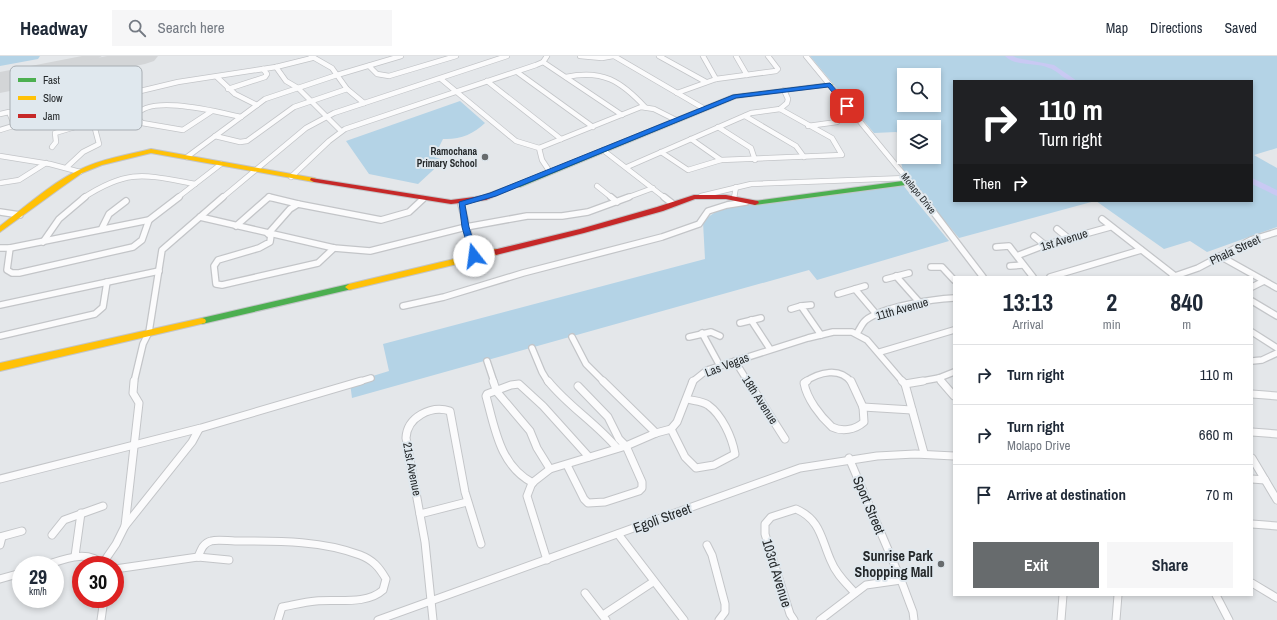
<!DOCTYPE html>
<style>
:root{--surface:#fff;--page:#f6f6f7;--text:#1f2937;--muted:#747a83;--line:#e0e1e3;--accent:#676b6d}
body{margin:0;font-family:"Archivo Narrow",sans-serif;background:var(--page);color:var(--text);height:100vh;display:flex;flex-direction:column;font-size:15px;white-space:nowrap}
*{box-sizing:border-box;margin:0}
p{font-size:13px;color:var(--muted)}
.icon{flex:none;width:22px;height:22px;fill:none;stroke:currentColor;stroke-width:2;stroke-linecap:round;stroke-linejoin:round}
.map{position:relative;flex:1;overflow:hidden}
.details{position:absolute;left:953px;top:220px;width:300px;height:320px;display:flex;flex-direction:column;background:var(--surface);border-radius:0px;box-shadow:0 2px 6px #0003}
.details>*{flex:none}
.hud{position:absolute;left:953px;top:24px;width:300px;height:122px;border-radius:0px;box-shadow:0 2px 6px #0003;background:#202124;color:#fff;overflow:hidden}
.buttons{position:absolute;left:897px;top:12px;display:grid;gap:8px}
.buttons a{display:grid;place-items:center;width:44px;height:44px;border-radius:0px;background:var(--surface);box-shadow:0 2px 6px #0003;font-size:20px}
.speed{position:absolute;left:12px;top:500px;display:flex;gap:8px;font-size:20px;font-weight:700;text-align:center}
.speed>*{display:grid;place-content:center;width:52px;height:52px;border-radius:50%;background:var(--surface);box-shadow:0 2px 6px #0003;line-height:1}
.speed small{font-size:10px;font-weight:400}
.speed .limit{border:6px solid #d22;background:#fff;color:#111}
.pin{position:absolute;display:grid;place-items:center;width:34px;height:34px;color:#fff;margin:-17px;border-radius:8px;box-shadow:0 2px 6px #0006}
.me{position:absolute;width:44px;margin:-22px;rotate:345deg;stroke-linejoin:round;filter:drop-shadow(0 0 3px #0008)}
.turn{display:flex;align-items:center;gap:14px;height:84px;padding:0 20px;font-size:18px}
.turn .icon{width:52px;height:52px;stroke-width:2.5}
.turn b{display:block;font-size:28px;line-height:34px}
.then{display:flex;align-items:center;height:38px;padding:0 20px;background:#0003;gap:8px;font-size:15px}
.eta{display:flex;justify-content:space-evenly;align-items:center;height:68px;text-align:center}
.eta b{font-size:24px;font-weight:800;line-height:28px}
.button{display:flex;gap:8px;margin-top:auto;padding:8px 20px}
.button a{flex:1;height:46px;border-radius:0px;background:var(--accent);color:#fff;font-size:16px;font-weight:800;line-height:46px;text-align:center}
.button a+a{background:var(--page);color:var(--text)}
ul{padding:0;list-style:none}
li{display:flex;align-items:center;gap:12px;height:60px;padding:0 20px;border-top:1px solid var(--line)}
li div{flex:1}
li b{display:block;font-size:15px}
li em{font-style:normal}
header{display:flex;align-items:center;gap:24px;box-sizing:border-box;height:56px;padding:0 20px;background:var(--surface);border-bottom:1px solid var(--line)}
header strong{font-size:19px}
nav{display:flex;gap:22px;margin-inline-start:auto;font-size:14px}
.search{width:280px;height:36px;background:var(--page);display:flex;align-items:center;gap:10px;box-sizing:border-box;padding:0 14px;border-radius:0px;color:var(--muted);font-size:15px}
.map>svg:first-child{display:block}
.green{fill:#b4d3e6;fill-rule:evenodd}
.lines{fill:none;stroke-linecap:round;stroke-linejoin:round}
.river{fill:#c9c9f3;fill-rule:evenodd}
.taxiway{fill:#d3d5d7;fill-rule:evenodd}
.runway{fill:#d3d5d7;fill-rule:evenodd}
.street-far2-casing{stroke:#c3c5c8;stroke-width:6}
.street-far1-casing{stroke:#c3c5c8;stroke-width:8}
.street-casing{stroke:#c3c5c8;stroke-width:9}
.fast-casing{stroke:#c3c5c8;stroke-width:2}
.slow-casing{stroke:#c3c5c8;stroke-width:2}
.jam-casing{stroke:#c3c5c8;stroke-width:2}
.street-far2{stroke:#fbfbfc;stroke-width:4.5}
.street-far1{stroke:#fbfbfc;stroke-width:5.5}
.street{stroke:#fbfbfc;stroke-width:7}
.fast{fill:#4caf50;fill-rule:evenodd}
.slow{fill:#ffc107;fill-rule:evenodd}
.jam{fill:#c62828;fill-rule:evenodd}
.route{fill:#1a73e8;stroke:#114b97}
.poi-dot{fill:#676b6d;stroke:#e0e8ee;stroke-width:1.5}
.labels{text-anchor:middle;stroke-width:4;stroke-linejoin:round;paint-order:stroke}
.far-poi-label{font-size:10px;font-weight:bold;fill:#24282a;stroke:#e0e8ee;text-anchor:end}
.far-street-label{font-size:10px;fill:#24282a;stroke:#e0e8ee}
.street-label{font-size:12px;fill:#24282a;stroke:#e0e8ee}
.near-street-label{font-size:14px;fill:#24282a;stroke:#e0e8ee}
.near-poi-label{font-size:14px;font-weight:bold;fill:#24282a;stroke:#e0e8ee;text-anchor:end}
.key{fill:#e0e8ee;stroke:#a8aeb3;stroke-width:1}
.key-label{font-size:11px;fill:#24282a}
</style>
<header>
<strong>Headway</strong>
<div class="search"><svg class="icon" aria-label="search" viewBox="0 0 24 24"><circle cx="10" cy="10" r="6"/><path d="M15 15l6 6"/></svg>Search here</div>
<nav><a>Map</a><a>Directions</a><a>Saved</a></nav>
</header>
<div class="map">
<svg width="1277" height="564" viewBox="0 0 1277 564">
<rect width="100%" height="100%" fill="#e4e7ea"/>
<g class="green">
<path d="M 0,0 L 40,0 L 38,3 L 0,10 Z"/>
<path d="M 810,0 L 1277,0 L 1277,92 L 1254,99 L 1277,112 L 1277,171 L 1207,196 L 1190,185 L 1164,193 L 1096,145 L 1252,145 L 1252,25 L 954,25 L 954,145 L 1095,145 L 959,182 L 903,115 L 900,102 L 904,101 L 934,101 L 934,71 L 904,71 L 904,80 L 896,76 L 874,77 ZM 904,19 L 934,19 L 934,49 L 904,49 Z"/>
<path d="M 460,45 L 485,67 C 474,78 459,84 443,83 L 434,101 L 444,104 L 418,128 L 369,118 L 346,85 Z"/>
<path d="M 902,128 L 949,185 L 817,224 L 809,214 L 352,342 L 350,327 L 389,315 L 383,288 L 705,203 L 703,166 C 721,148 737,148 761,148 Z"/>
</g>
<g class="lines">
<g class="river">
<path d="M 1005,0 L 1013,0 L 1017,2 L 1054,9 L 1077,25 C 1062,25 1061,16 1049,12 C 1035,6 1016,11 1005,0 Z"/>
<path d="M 1252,122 L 1277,134 L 1277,140 L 1252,128 Z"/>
</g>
<path class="taxiway" d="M 82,0 L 102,0 L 97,3 L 0,22 L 0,16 Z"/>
<path class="runway" d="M 107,0 L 158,0 L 154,5 L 145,8 L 0,37 L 0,21 Z"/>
<defs>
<g id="street-far2">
<path d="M 580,0 L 602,2 L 613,0"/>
<path d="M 614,0 L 703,52"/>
<path d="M 659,0 L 706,26"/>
<path d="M 703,0 L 716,23"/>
<path d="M 736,0 L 747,19"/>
<path d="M 806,0 L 923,142"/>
<path d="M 543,6 L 622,59"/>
<path d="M 369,10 L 377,18 L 389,20 L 456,0"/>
<path d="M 276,11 L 286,25 L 298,32 L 341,75"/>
<path d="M 517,16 L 593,71"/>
<path d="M 217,21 L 235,38 L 257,49"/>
<path d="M 566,21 C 602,13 621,25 645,51"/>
<path d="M 441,23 L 516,85 L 539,92 L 542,104 L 550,116"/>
<path d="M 487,25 L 561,83"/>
<path d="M 228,33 L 265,21 L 267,18 L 263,13"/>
<path d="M 677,37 L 716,23 L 776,15 L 778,13 L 768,0"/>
<path d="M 364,47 L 347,33 L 337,19 L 401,0"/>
<path d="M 212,55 L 183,74 L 142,67 L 136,60 C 148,37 221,57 241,61"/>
<path d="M 0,58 L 9,56 L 13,66 L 19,68"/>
<path d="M 745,60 L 796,90 L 804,101"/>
<path d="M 808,70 L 837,66"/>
<path d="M 718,71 L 751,92 L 755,104"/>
<path d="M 0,74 L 39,62 L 88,52 L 132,37 L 178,26 L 276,11 L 312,2"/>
<path d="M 215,80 L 240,86 L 247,85 L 294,51 L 347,33"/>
<path d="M 691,83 L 721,104"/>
<path d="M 52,91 L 56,86 L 55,77 L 85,68 L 94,69 L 99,88 L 83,96 L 67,111"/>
<path d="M 539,92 L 641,51 L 654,53 L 676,64"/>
<path d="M 603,94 L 665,142"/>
<path d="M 661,96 L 688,114 L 721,104 L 842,99 L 832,82 L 780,53"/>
<path d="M 0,100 L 50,108 L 80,116"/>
<path d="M 187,101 L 265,43 L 337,19 L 332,12 L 311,0"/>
<path d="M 627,111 L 751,57 L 780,53 L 787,47 L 788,43 L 784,34"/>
<path d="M 291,121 L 329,85 L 345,73 L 536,9 L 543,6 L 547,0"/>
<path d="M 0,127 L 19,124 L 46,107"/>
<path d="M 597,130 L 612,142"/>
<path d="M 701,140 L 751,128 L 907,122"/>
<path d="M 83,142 C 129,112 145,119 195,128"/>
<path d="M 177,142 L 221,108"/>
<path d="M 222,142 L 306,72 L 334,57 L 507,0"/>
<path d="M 268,142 L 273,142"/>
<path d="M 626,142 L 653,132"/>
<path d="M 734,142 L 736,131"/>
</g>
<g id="street-far1">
<path d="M 269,141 L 298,148"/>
<path d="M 611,141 L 617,146"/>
<path d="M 664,141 L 673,148"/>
<path d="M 922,141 L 983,221"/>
<path d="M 461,148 L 474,200"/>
<path d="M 0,156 L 20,159"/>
<path d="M 200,161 L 334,192 L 370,195 L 466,171 L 527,160 L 562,160 L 588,156 L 629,141"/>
<path d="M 1102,163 L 1175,220"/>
<path d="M 236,170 L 269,141"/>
<path d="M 102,172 L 109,158 L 126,145"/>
<path d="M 1057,173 L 1068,182"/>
<path d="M 268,178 L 290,153 L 298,148 L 381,164 L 409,156 L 423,143"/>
<path d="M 271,179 L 270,186 L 259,192 L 218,204 L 214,210 L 216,228 L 222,229 L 318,207 L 334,192"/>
<path d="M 1034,180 L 1045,189"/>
<path d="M 43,186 L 59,163 L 85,141"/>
<path d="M 996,191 L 1009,190 L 1033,221"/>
<path d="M 0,192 L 10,192 L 149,164 L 179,141"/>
<path d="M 10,192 L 7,214 L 12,217 L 19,217 L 133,191 L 142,184 L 149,164"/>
<path d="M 1019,199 L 1045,189 L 1110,171"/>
<path d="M 1220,200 L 1277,232"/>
<path d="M 1010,210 L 1023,209"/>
<path d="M 931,211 L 942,211 L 954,224"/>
<path d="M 896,220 L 920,247"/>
<path d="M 1050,221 L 1141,194"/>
<path d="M 1172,221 L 1198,212 L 1251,184 L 1277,176"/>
<path d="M 886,223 L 909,217"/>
<path d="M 1252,231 L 1264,225"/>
<path d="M 855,233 L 877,259"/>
<path d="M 838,238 L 865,230"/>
<path d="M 1252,245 L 1277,260"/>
<path d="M 0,249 L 159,215"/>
<path d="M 811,249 L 801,250 L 821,279"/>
<path d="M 403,250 L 444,241 L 523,217 L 662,181 L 699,168 L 708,155 L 727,149 L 746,146"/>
<path d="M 791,253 L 801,250"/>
<path d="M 751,264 L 770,293"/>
<path d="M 740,267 L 761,262"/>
<path d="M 1252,276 L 1277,292"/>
<path d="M 702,277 L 720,310"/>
<path d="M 857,277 C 860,273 862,267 866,264 C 882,251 933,243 954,242"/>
<path d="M 0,280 L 95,258 L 103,251 L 107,226"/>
<path d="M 572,281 L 586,308 L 604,326"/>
<path d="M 689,281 L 711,276 L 720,280"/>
<path d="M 532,292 L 542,316 L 548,326"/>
<path d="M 880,296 L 954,274"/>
<path d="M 487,305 L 494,326"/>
<path d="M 735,305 L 748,326"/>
<path d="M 1252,305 L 1262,304 L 1277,297"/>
<path d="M 939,322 L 942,326"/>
<path d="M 134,326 L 143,288 L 149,276 L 162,194 L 223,141"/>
<path d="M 358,326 L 371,322"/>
<path d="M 692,326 L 707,314 L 808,282 L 833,276 L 852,276 L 867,284 L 903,326"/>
<path d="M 805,326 C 819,316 840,311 851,326"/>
<path d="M 917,326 L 939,322 L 954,316"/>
</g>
<g id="street">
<path d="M 493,325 L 497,336 L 530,375 L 537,392 L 550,413"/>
<path d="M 548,325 C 568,350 596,367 617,392"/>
<path d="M 603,325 L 656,377"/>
<path d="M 748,325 L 785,383"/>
<path d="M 807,325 L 804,327 C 807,343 820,360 832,371 C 842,376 855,374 864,366 L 863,351"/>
<path d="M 851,325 L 863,351"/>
<path d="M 902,325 L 905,328 L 924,397"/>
<path d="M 941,325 L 954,340"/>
<path d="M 905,328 L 923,325"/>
<path d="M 1252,338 L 1277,340"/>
<path d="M 863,351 L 912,354"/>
<path d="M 671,373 L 685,401 L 696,412 L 714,409 L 735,398 C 732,381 722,359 708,349 C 702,345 694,345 687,343"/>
<path d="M 1252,376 L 1277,378"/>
<path d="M 849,402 L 901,524 L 913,556 L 914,564"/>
<path d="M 1252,402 L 1277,444"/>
<path d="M 567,409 L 584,443 L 588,447 L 605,446 L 639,435 L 642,432 L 642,426 L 626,390 L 619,383 L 608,361 L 578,330"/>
<path d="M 0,423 L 201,372 L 361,325"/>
<path d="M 1252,423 L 1265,424"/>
<path d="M 533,427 C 500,410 495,373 486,340 L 487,338 L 511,329 L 519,328 L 543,350 L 589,401"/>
<path d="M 420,458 L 467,446"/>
<path d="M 1252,468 L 1277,470"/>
<path d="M 125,470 L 192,386 L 199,373"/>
<path d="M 618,478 L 684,564"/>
<path d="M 52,479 L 64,464 L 103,450"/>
<path d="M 0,481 L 22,475"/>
<path d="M 0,489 L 2,481"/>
<path d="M 707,489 L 712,499 L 725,548 L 725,556 L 719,564"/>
<path d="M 75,500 L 81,457"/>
<path d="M 198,501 C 201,494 203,487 211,485 C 218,483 228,485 235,485 C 276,485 321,484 360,499 C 373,504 379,511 386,523 L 383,534 C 367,549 336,543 316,545 C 305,546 293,549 282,551 L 278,564"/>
<path d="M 547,504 L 527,440 L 532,427 L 550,413 L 626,390 L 656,377 L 671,373 L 677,366 L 693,325"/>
<path d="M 103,507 L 116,488 L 125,470 L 139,347 L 133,337 L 134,325"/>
<path d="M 46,509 C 65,503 87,493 104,509"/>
<path d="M 115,513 L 198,501 L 229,504"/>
<path d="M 0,523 L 21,517"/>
<path d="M 1252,527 L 1277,542"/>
<path d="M 585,537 L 606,564"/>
<path d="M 1216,539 L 1229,564"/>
<path d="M 603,559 L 653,526"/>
<path d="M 101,564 L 104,543"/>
<path d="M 378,564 L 800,412 L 877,400 L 915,398 L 954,400"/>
<path d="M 433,564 L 425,486 L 406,382 C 407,361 431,349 450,355 L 465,436 L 481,488"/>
<path d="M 794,564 L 790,558 L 765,478 L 765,468 L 771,461 L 796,453 C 821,464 821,483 831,505 C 836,518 846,527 855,537"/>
<path d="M 820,564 L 866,529 L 901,524"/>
<path d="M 1061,564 L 1063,539"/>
<path d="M 1116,564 L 1118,539"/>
</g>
<g id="fast">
<path d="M 830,27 L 833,29 L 832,30 L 736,42 L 520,131 L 517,131 L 513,129 L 733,39 Z"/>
<path d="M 910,124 L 914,126 L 913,128 L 755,149 L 751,147 L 755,145 Z"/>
<path d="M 349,228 L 353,231 L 352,233 L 202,268 L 198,265 L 202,262 Z"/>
</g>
<g id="slow">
<path d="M 151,93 L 314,122 L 318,124 L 314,126 L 151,97 L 102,109 L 82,117 L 62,131 L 0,176 L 0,170 C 25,151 49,129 77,115 C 100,103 127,99 151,93 Z"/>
<path d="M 496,193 L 499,194 L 500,196 L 499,198 L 349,234 L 345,231 L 349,228 Z"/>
<path d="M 202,262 L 205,263 L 206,265 L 205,267 L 0,315 L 0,307 Z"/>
</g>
<g id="jam">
<path d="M 311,122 L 451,144 L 482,140 L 517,127 L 521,129 L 486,144 L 451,148 L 314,126 L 310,124 Z"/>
<path d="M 694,139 L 726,139 L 758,145 L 759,147 L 755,149 L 726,143 L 695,143 L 663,155 L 584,177 L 496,199 L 492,196 L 493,194 L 580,173 L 657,151 Z"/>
</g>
</defs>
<use href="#street-far2" class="street-far2-casing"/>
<use href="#street-far1" class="street-far1-casing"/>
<use href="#street" class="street-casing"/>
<use href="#fast" class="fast-casing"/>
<use href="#slow" class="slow-casing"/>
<use href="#jam" class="jam-casing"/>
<use href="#street-far2" class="street-far2"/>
<use href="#street-far1" class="street-far1"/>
<use href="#street" class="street"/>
<use href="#fast" class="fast"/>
<use href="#slow" class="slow"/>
<use href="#jam" class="jam"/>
</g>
<path class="route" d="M 830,27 L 849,48 L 849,51 L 844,51 L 828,31 L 736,42 L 496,140 L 465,149 L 469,171 L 478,200 L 474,203 L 470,200 L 462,171 L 459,146 L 490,137 L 733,39 Z"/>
<g class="poi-dot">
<circle cx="485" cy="101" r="4"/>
<circle cx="941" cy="508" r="4"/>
</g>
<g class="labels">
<g class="far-poi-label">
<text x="477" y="99">Ramochana<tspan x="477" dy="12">Primary School</tspan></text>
</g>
<g class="far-street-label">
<text transform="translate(919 137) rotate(51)" y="4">Molapo Drive</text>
</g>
<g class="street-label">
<text transform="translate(1064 184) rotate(-17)" y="4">1st Avenue</text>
<text transform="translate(1235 194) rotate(-25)" y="4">Phala Street</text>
<text transform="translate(902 253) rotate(-16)" y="4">11th Avenue</text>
<text transform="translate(727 309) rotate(-21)" y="4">Las Vegas</text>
<text transform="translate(760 344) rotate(57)" y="4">18th Avenue</text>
<text transform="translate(412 413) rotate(79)" y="4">21st Avenue</text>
</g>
<g class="near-street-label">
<text transform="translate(869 449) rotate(67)" y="5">Sport Street</text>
<text transform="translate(662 462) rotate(-20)" y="5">Egoli Street</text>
<text transform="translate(777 517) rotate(73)" y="5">103rd Avenue</text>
</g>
<g class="near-poi-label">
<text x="933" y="505">Sunrise Park<tspan x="933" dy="16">Shopping Mall</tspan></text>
</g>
</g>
<rect x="10" y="10" width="132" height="64" rx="6" class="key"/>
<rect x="18" y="22" width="18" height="4" fill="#4caf50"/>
<rect x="18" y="40" width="18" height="4" fill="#ffc107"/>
<rect x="18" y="58" width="18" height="4" fill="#c62828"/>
<g class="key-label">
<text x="43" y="28">Fast</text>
<text x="43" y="46">Slow</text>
<text x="43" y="64">Jam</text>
</g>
</svg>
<div class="buttons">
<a><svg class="icon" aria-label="search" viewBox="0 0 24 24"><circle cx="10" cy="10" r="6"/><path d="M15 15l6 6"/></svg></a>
<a><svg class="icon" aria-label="layers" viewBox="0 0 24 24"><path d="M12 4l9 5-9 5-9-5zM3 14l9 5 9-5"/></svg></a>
</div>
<div class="speed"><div>29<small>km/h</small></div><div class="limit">30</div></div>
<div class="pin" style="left:847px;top:50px;background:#d93025"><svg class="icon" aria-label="arrive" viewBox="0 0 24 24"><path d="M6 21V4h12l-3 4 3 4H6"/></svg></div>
<svg class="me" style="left:474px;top:200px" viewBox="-20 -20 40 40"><circle r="19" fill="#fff"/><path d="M0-13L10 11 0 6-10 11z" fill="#1a73e8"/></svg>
<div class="hud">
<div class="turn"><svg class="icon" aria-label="right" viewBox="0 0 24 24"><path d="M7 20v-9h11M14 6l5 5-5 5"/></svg><div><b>110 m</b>Turn right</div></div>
<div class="then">Then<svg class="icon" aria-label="right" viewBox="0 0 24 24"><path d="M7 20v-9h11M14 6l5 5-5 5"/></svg></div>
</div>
<section class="details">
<div class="eta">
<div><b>13:13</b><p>Arrival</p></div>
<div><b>2</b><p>min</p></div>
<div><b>840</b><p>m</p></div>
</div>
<ul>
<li><svg class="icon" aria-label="right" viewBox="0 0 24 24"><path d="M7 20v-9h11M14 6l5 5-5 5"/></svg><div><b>Turn right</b></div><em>110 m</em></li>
<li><svg class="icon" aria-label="right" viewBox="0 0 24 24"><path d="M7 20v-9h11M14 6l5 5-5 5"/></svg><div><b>Turn right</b><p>Molapo Drive</p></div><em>660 m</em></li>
<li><svg class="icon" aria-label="arrive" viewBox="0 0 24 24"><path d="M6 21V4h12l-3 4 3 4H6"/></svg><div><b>Arrive at destination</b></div><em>70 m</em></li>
</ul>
<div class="button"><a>Exit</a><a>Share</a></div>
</section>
</div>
